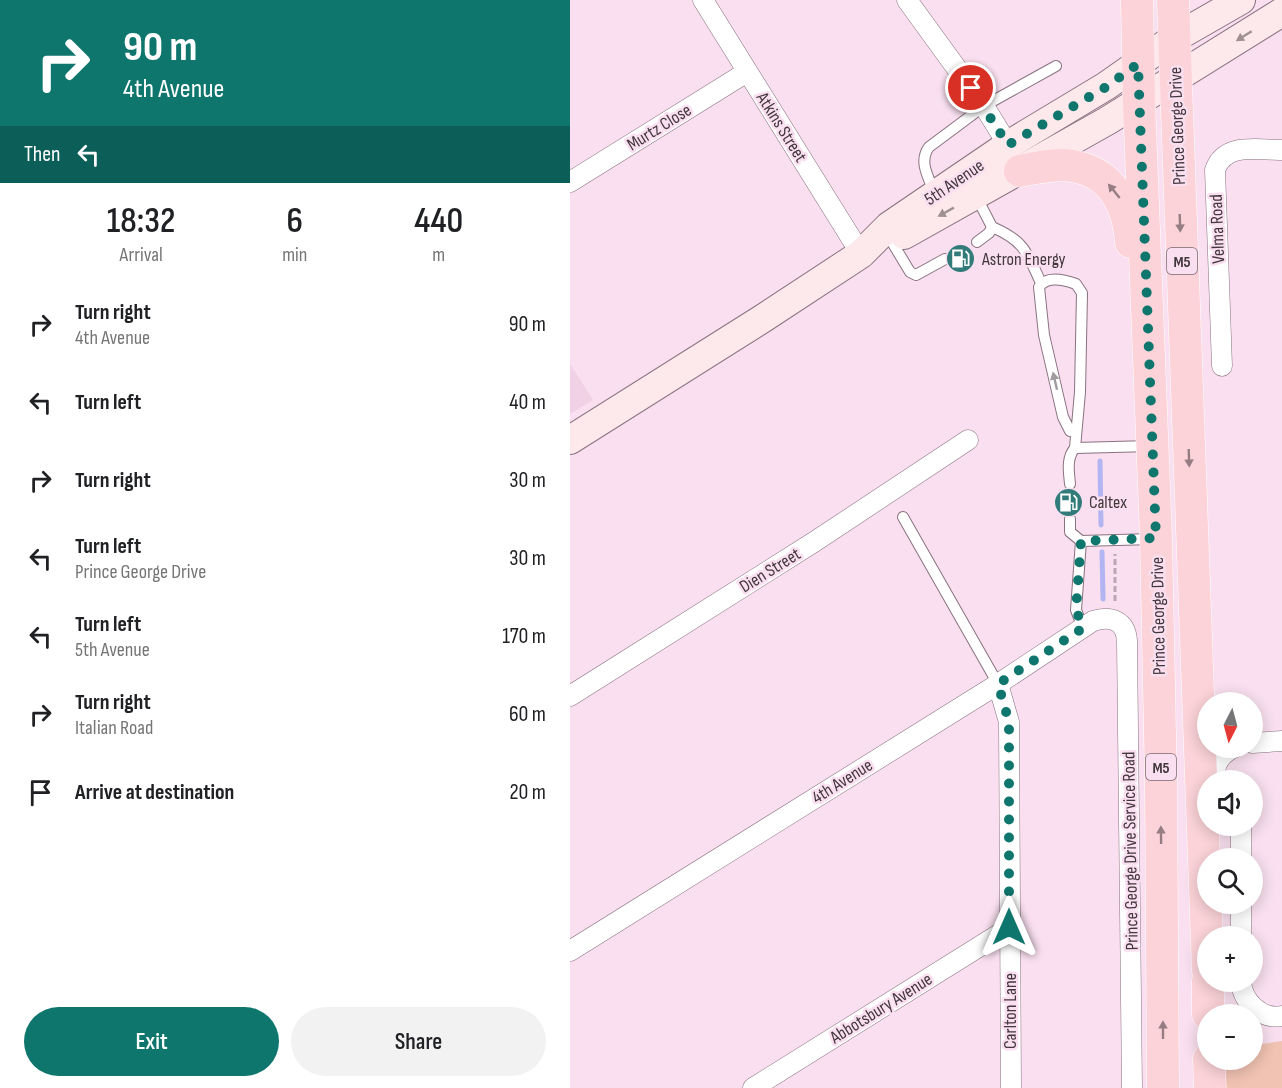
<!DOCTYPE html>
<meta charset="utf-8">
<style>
:root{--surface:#fff;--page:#f2f2f2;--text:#202124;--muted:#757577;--accent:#0f766e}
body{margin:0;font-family:"Sofia Sans Condensed",sans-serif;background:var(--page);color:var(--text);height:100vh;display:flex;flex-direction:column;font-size:22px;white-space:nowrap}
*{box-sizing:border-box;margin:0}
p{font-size:20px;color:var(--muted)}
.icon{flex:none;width:33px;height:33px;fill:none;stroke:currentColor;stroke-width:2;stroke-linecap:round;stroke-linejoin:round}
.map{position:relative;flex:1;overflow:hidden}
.details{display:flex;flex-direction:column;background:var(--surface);width:570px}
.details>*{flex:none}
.guide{background:#0f766e;color:#fff;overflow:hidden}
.needle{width:39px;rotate:186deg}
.buttons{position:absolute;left:627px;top:692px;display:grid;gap:12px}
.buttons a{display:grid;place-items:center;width:66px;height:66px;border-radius:50%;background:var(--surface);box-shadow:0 3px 15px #0003;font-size:30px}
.pin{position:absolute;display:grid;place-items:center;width:51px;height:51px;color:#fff;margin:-26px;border:3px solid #fff;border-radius:50%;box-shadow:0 2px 6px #0007}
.me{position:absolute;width:66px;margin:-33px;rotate:0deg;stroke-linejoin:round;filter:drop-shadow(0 0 4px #0008)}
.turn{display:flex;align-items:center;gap:21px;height:126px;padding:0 24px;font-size:27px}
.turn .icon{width:78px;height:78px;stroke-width:2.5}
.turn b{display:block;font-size:42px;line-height:51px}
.then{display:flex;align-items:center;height:57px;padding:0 24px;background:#0003;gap:12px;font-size:22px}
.eta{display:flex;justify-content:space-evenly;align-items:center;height:102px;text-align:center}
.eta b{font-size:36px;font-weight:600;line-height:42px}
.action{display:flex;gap:12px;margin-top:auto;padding:12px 24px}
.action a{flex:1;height:69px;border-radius:36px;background:var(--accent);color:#fff;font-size:24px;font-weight:600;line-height:69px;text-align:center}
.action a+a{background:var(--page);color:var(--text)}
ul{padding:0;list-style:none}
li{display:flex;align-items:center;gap:18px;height:78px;padding:0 24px}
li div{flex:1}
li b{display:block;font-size:22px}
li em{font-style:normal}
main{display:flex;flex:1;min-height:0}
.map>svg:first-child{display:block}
.built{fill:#f1d1e5}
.green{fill:#f1c3b3}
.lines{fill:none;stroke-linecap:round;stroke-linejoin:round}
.stream{stroke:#b3b5f3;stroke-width:5}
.service-casing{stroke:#89727f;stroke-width:12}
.minor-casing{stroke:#89727f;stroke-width:21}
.secondary-casing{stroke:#89727f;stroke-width:30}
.primary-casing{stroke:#fff;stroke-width:33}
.path{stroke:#bba6b2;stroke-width:3;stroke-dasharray:6 3;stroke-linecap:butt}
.service{stroke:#fff;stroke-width:10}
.minor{stroke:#fff;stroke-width:20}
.secondary{stroke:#fde9ec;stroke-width:28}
.primary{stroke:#fbd3d8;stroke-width:32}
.oneway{fill:#a09094}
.oneway2{fill:#957d83}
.oneway3{fill:#a09b9e}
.route{stroke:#0f766e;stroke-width:10;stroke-dasharray:0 18}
.labels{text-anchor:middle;stroke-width:5;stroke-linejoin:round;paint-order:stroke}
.shield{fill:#f9dfef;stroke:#796972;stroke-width:1.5}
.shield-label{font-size:16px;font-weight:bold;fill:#42373d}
.street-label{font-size:18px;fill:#42373d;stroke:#f9dfef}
.poi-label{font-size:18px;fill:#42373d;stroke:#f9dfef;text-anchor:start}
</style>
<main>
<section class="details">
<div class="guide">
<div class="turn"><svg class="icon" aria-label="right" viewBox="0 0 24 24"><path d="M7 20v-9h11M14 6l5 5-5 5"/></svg><div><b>90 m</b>4th Avenue</div></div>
<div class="then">Then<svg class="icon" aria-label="left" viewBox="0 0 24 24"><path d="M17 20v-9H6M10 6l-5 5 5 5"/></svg></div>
</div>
<div class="eta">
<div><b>18:32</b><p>Arrival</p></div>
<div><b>6</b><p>min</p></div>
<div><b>440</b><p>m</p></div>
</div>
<ul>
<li><svg class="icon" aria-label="right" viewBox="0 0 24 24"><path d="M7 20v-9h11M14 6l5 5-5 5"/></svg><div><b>Turn right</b><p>4th Avenue</p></div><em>90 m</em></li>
<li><svg class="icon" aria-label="left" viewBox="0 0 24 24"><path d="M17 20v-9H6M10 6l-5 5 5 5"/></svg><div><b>Turn left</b></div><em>40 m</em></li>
<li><svg class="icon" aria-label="right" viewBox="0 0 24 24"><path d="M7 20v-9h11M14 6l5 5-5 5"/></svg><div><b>Turn right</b></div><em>30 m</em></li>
<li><svg class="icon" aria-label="left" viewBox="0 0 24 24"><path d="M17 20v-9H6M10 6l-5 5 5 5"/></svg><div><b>Turn left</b><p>Prince George Drive</p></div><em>30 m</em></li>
<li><svg class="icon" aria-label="left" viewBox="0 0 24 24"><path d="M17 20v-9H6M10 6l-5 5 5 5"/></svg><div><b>Turn left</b><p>5th Avenue</p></div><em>170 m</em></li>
<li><svg class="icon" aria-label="right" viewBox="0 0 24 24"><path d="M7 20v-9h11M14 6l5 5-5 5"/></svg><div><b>Turn right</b><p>Italian Road</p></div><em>60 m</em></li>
<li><svg class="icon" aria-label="arrive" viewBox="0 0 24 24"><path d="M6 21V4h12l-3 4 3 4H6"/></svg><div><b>Arrive at destination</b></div><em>20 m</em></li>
</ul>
<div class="action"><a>Exit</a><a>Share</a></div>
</section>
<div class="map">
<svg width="712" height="1088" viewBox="0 0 712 1088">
<rect width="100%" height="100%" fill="#f9dfef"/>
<path class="built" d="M 0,364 L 23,400 L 0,414 Z"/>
<path class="green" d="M 683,1033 L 684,1045 L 712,1041 L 712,1088 L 656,1088 L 656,1059 L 682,1059 Z"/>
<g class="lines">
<g class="stream">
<path d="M 530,461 L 531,525"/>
<path d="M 532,552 L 533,599"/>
</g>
<defs>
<g id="service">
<path d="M 365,194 C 359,178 348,162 359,147 L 414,106 L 486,66"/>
<path d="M 406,196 L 422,227 L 419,233 L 407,242"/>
<path d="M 422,227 C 455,241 457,253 471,283"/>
<path d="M 322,242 L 340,272 L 346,275 L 375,259"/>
<path d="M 505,448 L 510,392 L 512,293 L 506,284 C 495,280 477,275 469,287 L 474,335 L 493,417 L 500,431 L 506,432"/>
<path d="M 500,484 C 499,472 496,458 505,448 L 581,446"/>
<path d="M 333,517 L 428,684"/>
<path d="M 500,519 L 500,532 L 511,541 L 583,539"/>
<path d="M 511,541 L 506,610 L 513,628"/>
</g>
<g id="minor">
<path d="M 133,0 L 291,254"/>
<path d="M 337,0 L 414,106 L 438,145"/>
<path d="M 0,182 L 177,72"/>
<path d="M 652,366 L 645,170 C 655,142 687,150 712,150"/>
<path d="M 428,684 L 439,722 L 441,1088"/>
<path d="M 0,696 L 244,542 L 398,440"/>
<path d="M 682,743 L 712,741"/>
<path d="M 644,780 C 644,764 650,754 665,747"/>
<path d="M 671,825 L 671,858"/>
<path d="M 671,903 L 671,936"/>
<path d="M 0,951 L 428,684 L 523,621 C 541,615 556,621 557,641 L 562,1088"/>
<path d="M 671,981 C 672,1001 691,1020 712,1016"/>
<path d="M 183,1088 L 439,928"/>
</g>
<g id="secondary">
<path d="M 334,235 L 537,121 L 712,12"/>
<path d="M 0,440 L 192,319 L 291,254 L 319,226 L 438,145 L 536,86 L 603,39 L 671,0"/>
</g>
<g id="primary">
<path d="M 567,0 L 569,102 L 586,538 L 591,783 L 593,1088"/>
<path d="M 603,0 L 638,971"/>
<path d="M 450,171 C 467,168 485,163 502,166 C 542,172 558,205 561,242"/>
<path d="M 638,981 L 638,1014"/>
<path d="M 639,1059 L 640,1088"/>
</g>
</defs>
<use href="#service" class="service-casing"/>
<use href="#minor" class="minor-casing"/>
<use href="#secondary" class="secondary-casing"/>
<use href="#primary" class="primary-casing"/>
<path class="path" d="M 545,601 L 545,554"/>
<use href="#service" class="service"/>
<use href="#minor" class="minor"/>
<use href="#secondary" class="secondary"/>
<use href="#primary" class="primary"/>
</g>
<defs><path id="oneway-solid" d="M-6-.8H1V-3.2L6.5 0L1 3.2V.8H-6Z" transform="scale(1.5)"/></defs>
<g class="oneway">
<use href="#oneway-solid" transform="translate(674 36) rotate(148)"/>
<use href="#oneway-solid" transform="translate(376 212) rotate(151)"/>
</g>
<g class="oneway2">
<use href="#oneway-solid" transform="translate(544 191) rotate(-129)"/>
<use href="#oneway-solid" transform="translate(610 223) rotate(88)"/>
<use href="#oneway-solid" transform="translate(619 458) rotate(88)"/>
<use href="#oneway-solid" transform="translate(591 835) rotate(-91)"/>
<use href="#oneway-solid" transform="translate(593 1030) rotate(-90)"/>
</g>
<use class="oneway3" href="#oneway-solid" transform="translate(485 381) rotate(-103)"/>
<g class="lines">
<path class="route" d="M 401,88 L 438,145 L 536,87 L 568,64 L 586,538 L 511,541 L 506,610 L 513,628 L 428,684 L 439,722 L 439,927"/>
</g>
<defs>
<symbol id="fuel-disc" viewBox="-11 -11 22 22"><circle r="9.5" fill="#317b7a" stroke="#f9dfef"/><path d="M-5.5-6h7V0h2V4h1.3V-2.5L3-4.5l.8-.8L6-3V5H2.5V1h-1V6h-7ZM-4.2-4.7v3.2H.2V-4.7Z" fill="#fff"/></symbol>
</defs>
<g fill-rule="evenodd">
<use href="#fuel-disc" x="374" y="242" width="33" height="33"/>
<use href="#fuel-disc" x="482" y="486" width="33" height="33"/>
</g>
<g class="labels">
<g class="shield">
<rect x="597" y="248" width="30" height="26" rx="4.5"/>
<rect x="576" y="754" width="30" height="26" rx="4.5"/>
</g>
<g class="shield-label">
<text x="612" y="267">M5</text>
<text x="591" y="773">M5</text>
</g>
<g class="street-label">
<text transform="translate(607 126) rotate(-92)" y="6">Prince George Drive</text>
<text transform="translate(89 127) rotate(-32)" y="6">Murtz Close</text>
<text transform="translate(212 127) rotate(58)" y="6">Atkins Street</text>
<text transform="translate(384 182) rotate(-34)" y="6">5th Avenue</text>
<text transform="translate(647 229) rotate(-92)" y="6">Velma Road</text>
<text transform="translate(200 570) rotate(-32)" y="6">Dien Street</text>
<text transform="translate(588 616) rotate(-91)" y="6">Prince George Drive</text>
<text transform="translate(272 781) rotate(-32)" y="6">4th Avenue</text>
<text transform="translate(560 851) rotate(-91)" y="6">Prince George Drive Service Road</text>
<text transform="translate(311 1008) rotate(-32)" y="6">Abbotsbury Avenue</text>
<text transform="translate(440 1011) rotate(-90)" y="6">Carlton Lane</text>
</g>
<g class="poi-label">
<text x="412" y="265">Astron Energy</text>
<text x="519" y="508">Caltex</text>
</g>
</g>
</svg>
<div class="buttons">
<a><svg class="needle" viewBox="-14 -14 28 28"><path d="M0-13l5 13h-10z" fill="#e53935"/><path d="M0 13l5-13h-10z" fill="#757577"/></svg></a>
<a><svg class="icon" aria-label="sound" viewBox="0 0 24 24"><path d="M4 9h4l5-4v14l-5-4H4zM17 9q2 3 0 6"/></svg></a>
<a><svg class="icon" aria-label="search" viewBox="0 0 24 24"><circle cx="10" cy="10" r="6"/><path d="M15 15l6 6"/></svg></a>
<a>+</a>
<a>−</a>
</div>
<div class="pin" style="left:401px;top:88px;background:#d93025"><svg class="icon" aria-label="arrive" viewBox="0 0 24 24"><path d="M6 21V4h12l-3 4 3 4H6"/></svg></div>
<svg class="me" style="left:439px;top:927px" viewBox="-20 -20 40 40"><path d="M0-17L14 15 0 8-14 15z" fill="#0f766e" stroke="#fff" stroke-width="4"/></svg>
</div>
</main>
